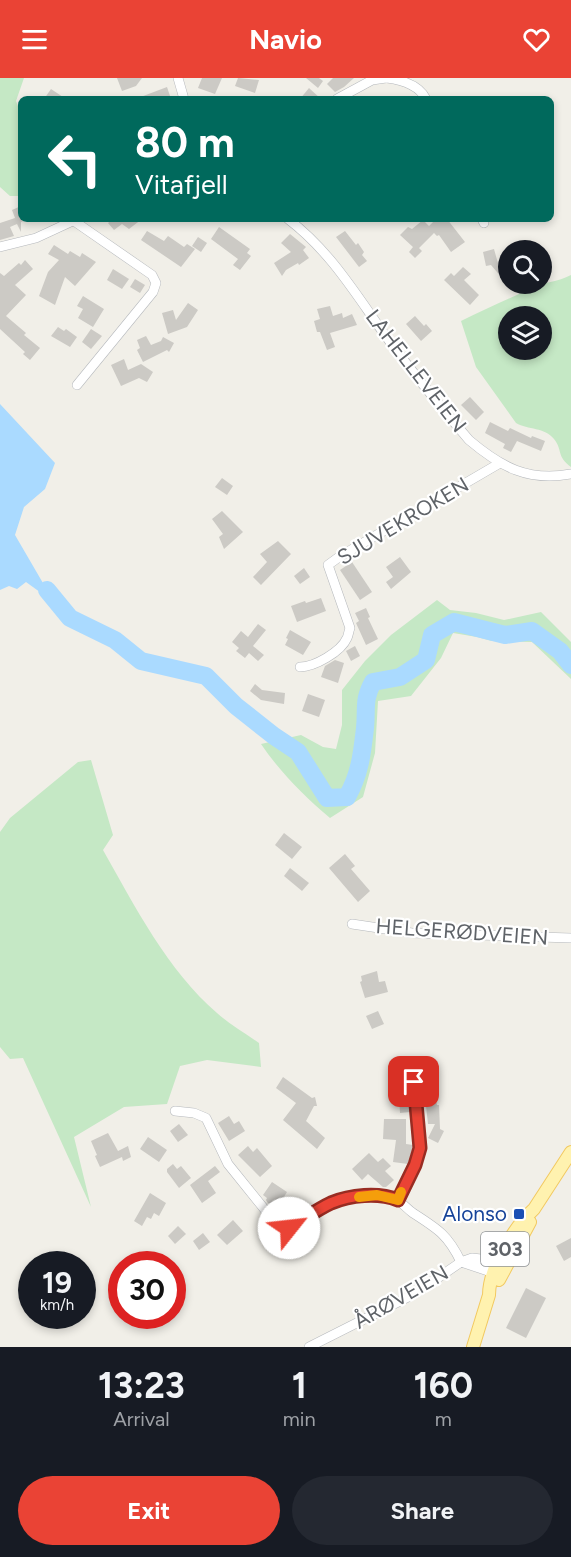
<!DOCTYPE html>
<meta charset="utf-8">
<style>
:root{--surface:#171b24;--page:#242831;--text:#f1f3f6;--muted:#9ea1a6;--accent:#ea4335}
body{margin:0;font-family:Figtree,sans-serif;background:var(--page);color:var(--text);height:100vh;display:flex;flex-direction:column;font-size:22px;white-space:nowrap}
*{box-sizing:border-box;margin:0}
p{font-size:20px;color:var(--muted)}
.icon{flex:none;width:33px;height:33px;fill:none;stroke:currentColor;stroke-width:2;stroke-linecap:round;stroke-linejoin:round}
.map{position:relative;height:1269px;overflow:hidden}
.side{display:flex;flex-direction:column;background:var(--surface);flex:1}
.side>*{flex:none}
.banner{position:absolute;left:18px;top:18px;width:536px;height:126px;border-radius:9px;box-shadow:0 3px 9px #0003;background:#00695c;color:#fff;overflow:hidden}
.fabs{position:absolute;left:498px;top:162px;display:grid;gap:12px}
.fabs a{display:grid;place-items:center;width:54px;height:54px;border-radius:50%;background:var(--surface);box-shadow:0 3px 9px #0003;font-size:30px}
.speed{position:absolute;left:18px;top:1173px;display:flex;gap:12px;font-size:30px;font-weight:700;text-align:center}
.speed>*{display:grid;place-content:center;width:78px;height:78px;border-radius:50%;background:var(--surface);box-shadow:0 3px 9px #0003;line-height:1}
.speed small{font-size:15px;font-weight:400}
.speed .limit{border:9px solid #d22;background:#fff;color:#111}
.pin{position:absolute;display:grid;place-items:center;width:51px;height:51px;color:#fff;margin:-26px;border-radius:12px;box-shadow:0 3px 9px #0006}
.me{position:absolute;width:66px;margin:-33px;rotate:61deg;stroke-linejoin:round;filter:drop-shadow(0 0 4px #0008)}
.turn{display:flex;align-items:center;gap:21px;height:126px;padding:0 18px;font-size:27px}
.turn .icon{width:78px;height:78px;stroke-width:2.5}
.turn b{display:block;font-size:42px;line-height:51px}
.eta{display:flex;justify-content:space-evenly;align-items:center;height:102px;text-align:center}
.eta b{font-size:36px;font-weight:700;line-height:42px}
.primary-button{display:flex;gap:12px;margin-top:auto;padding:12px 18px}
.primary-button a{flex:1;height:69px;border-radius:36px;background:var(--accent);color:#fff;font-size:24px;font-weight:700;line-height:69px;text-align:center}
.primary-button a+a{background:var(--page);color:var(--text)}
header{display:flex;justify-content:space-between;align-items:center;height:78px;padding:0 18px;background:var(--accent);color:#fff;font-size:27px;font-weight:700}
.map>svg:first-child{display:block}
.green{fill:#c5e8c5;fill-rule:evenodd}
.water{fill:#aadaff}
.lines{fill:none;stroke-linecap:round;stroke-linejoin:round}
.river{stroke:#aadaff;stroke-width:18}
.building{fill:#cccac5}
.minor-casing{stroke:#b5b8bc;stroke-width:10}
.major-casing{stroke:#f2c960;stroke-width:14}
.minor{stroke:#fff;stroke-width:9}
.major{stroke:#fff2af;stroke-width:12}
.route-casing{stroke:#982c22;stroke-width:15}
.route{stroke:#ea4335;stroke-width:10}
.slow{stroke:#f59e0b;stroke-width:10}
.transit-dot{fill:#1a4fb4;stroke:#fff;stroke-width:2}
.labels{text-anchor:middle;stroke-width:4.5;stroke-linejoin:round;paint-order:stroke}
.shield{fill:#fff;stroke:#8f9295;stroke-width:1.5}
.shield-label{font-size:20px;font-weight:bold;fill:#5f6368}
.street-label{font-size:21px;fill:#5f6368;stroke:#fff}
.transit-label{font-size:21px;fill:#164399;stroke:#fff;text-anchor:end}
</style>
<header><svg class="icon" aria-label="menu" viewBox="0 0 24 24"><path d="M4 6h16M4 12h16M4 18h16"/></svg>Navio<svg class="icon" aria-label="heart" viewBox="0 0 24 24"><path d="M12 20l-8-8c-3-5 5-10 8-4 3-6 11-1 8 4z"/></svg></header>
<div class="map">
<svg width="571" height="1269" viewBox="0 0 571 1269">
<rect width="100%" height="100%" fill="#f1efe8"/>
<g class="green">
<path d="M 0,0 L 24,0 L 16,23 L 21,36 L 21,118 L 10,118 L 0,109 Z"/>
<path d="M 571,197 L 571,389 C 556,378 563,372 554,361 C 545,349 528,352 516,345 L 476,289 L 461,243 C 484,232 508,221 530,211 C 543,204 558,204 571,197 ZM 542,238 L 542,272 L 508,272 L 508,238 Z"/>
<path d="M 437,522 L 450,532 L 476,535 L 504,542 L 541,534 L 571,564 L 571,601 L 532,564 L 492,563 L 477,559 L 453,555 L 441,580 L 411,618 L 378,623 L 375,675 L 363,719 L 330,740 C 304,718 280,694 261,666 L 301,657 L 323,669 L 336,671 L 342,647 L 342,612 L 365,583 L 391,557 Z"/>
<path d="M 91,682 L 113,757 L 103,772 C 134,827 168,893 217,935 C 229,946 245,955 259,965 L 261,989 L 207,982 L 180,988 L 167,1026 L 124,1029 L 74,1059 L 91,1129 L 23,980 L 10,981 L 0,969 L 0,754 L 10,740 L 78,684 Z"/>
</g>
<path class="water" d="M 0,326 L 55,385 L 45,411 L 24,429 L 15,457 L 47,512 L 44,517 L 26,504 L 17,511 L 9,508 L 0,512 Z"/>
<g class="lines">
<path class="river" d="M 47,512 L 70,540 L 115,562 L 141,583 L 206,598 L 236,628 L 274,658 L 298,674 L 327,720 L 347,719 C 360,696 362,676 365,650 C 367,630 363,622 373,604 L 400,599 L 426,582 L 432,557 L 454,544 L 505,557 L 532,553 L 560,573 L 571,587"/>
</g>
<g class="building">
<path d="M 117,0 L 142,0 L 136,8 L 122,13 Z"/>
<path d="M 202,0 L 222,0 L 215,16 L 198,10 Z"/>
<path d="M 238,0 L 259,2 L 255,15 L 235,8 Z"/>
<path d="M 306,0 L 319,0 L 323,3 L 318,10 Z"/>
<path d="M 333,0 L 354,0 L 344,9 L 335,14 L 327,6 Z"/>
<path d="M 167,9 L 171,21 L 138,21 L 138,20 Z"/>
<path d="M 309,10 L 321,21 L 300,21 Z"/>
<path d="M 51,11 L 66,21 L 44,21 Z"/>
<path d="M 21,128 L 21,141 L 24,143 L 21,144 L 21,154 L 17,146 L 10,149 L 14,158 L 0,162 L 0,145 L 15,140 L 12,132 Z"/>
<path d="M 113,141 L 142,141 L 129,151 L 122,146 L 114,152 L 108,145 Z"/>
<path d="M 436,141 L 447,141 L 465,164 L 451,174 L 439,157 L 437,158 L 434,155 L 419,170 L 422,173 L 415,180 L 409,174 L 413,169 L 400,157 L 408,149 L 412,151 L 423,142 L 429,148 Z"/>
<path d="M 219,149 L 250,171 L 247,175 L 251,178 L 240,192 L 233,187 L 238,181 L 211,161 Z"/>
<path d="M 147,153 L 164,163 L 168,158 L 184,169 L 187,166 L 195,171 L 181,189 L 141,162 Z"/>
<path d="M 345,153 L 356,167 L 358,165 L 364,174 L 362,177 L 367,183 L 359,189 L 336,159 Z"/>
<path d="M 290,156 L 306,169 L 303,172 L 309,180 L 299,187 L 298,185 L 286,192 L 282,198 L 274,185 L 291,174 L 281,165 Z"/>
<path d="M 198,159 L 207,165 L 201,174 L 192,168 Z"/>
<path d="M 54,167 L 68,176 L 70,173 L 80,179 L 82,175 L 96,184 L 75,208 L 65,199 L 55,227 L 39,218 L 48,194 L 59,182 L 48,176 Z"/>
<path d="M 494,171 L 499,189 L 508,180 L 508,207 L 491,187 L 486,188 L 483,174 Z"/>
<path d="M 25,182 L 33,191 L 15,207 L 26,217 L 6,238 L 26,255 L 24,257 L 40,270 L 30,282 L 23,276 L 25,274 L 0,251 L 0,195 L 4,198 L 19,185 L 21,187 Z"/>
<path d="M 463,189 L 471,196 L 464,202 L 479,217 L 470,227 L 444,202 L 451,195 L 454,198 Z"/>
<path d="M 113,191 L 129,201 L 122,211 L 107,202 Z"/>
<path d="M 135,201 L 145,207 L 140,215 L 130,209 Z"/>
<path d="M 83,218 L 104,231 L 93,249 L 78,240 L 83,231 L 77,228 Z"/>
<path d="M 188,225 L 198,232 L 187,249 L 168,256 L 162,235 L 173,232 L 176,242 Z"/>
<path d="M 330,228 L 333,238 L 342,235 L 343,240 L 352,236 L 357,247 L 330,255 L 335,269 L 327,272 L 320,254 L 317,254 L 314,243 L 320,241 L 317,231 Z"/>
<path d="M 415,238 L 424,248 L 426,246 L 432,253 L 421,263 L 406,246 Z"/>
<path d="M 58,249 L 64,253 L 66,251 L 77,259 L 70,269 L 51,258 Z"/>
<path d="M 91,251 L 102,258 L 91,271 L 82,264 Z"/>
<path d="M 146,258 L 151,267 L 161,263 L 163,259 L 174,265 L 169,274 L 167,272 L 143,284 L 137,272 L 140,270 L 137,262 Z"/>
<path d="M 124,281 L 128,292 L 141,286 L 153,294 L 147,304 L 139,300 L 121,308 L 111,287 Z"/>
<path d="M 470,319 L 484,334 L 476,342 L 461,327 Z"/>
<path d="M 490,344 L 508,353 L 510,350 L 531,360 L 532,358 L 545,363 L 541,373 L 517,363 L 511,374 L 503,370 L 505,366 L 485,355 Z"/>
<path d="M 222,400 L 233,408 L 227,417 L 215,409 Z"/>
<path d="M 222,433 L 243,454 L 224,471 L 219,459 L 223,456 L 212,441 Z"/>
<path d="M 278,463 L 291,476 L 261,507 L 253,499 L 267,484 L 260,476 Z"/>
<path d="M 400,479 L 411,494 L 391,511 L 386,504 L 393,499 L 386,489 Z"/>
<path d="M 352,484 L 372,514 L 360,522 L 340,492 Z"/>
<path d="M 304,490 L 310,499 L 300,506 L 294,498 Z"/>
<path d="M 321,520 L 326,533 L 297,544 L 291,528 L 305,523 L 306,525 Z"/>
<path d="M 366,530 L 370,539 L 368,540 L 378,561 L 366,567 L 356,545 L 359,543 L 355,535 Z"/>
<path d="M 258,546 L 266,552 L 253,568 L 264,577 L 258,583 L 249,575 L 245,580 L 236,573 L 239,570 L 232,564 L 241,553 L 248,559 Z"/>
<path d="M 290,552 L 311,564 L 303,577 L 285,567 L 288,561 L 286,560 Z"/>
<path d="M 355,568 L 360,578 L 351,583 L 346,573 Z"/>
<path d="M 335,582 L 344,585 L 338,605 L 321,599 L 325,588 Z"/>
<path d="M 255,606 L 262,612 L 285,615 L 284,626 L 261,622 L 250,613 Z"/>
<path d="M 308,616 L 325,622 L 319,639 L 302,633 Z"/>
<path d="M 284,755 L 302,769 L 292,781 L 275,767 Z"/>
<path d="M 345,776 L 355,788 L 351,791 L 370,813 L 358,824 L 329,790 Z"/>
<path d="M 290,790 L 309,805 L 302,813 L 284,798 Z"/>
<path d="M 377,893 L 379,904 L 385,903 L 388,914 L 365,920 L 360,904 L 362,903 L 361,898 Z"/>
<path d="M 378,933 L 384,946 L 372,951 L 366,938 Z"/>
<path d="M 405,994 L 410,1034 L 400,1035 L 399,1019 L 390,1020 L 388,1004 L 393,1003 L 392,995 Z"/>
<path d="M 283,999 L 312,1020 L 315,1019 L 317,1028 L 314,1028 L 306,1043 L 325,1060 L 317,1071 L 283,1042 L 296,1025 L 276,1010 Z"/>
<path d="M 436,1022 L 437,1027 L 439,1027 L 440,1051 L 444,1053 L 438,1065 L 428,1060 L 435,1046 L 428,1046 L 426,1028 L 428,1027 L 428,1023 Z"/>
<path d="M 229,1038 L 234,1046 L 239,1043 L 245,1053 L 229,1063 L 218,1045 Z"/>
<path d="M 384,1041 L 406,1041 L 406,1066 L 413,1067 L 413,1069 L 408,1086 L 393,1084 L 396,1062 L 383,1061 Z"/>
<path d="M 179,1046 L 188,1057 L 178,1064 L 170,1053 Z"/>
<path d="M 108,1055 L 118,1073 L 128,1068 L 131,1079 L 123,1083 L 122,1079 L 100,1089 L 95,1078 L 97,1077 L 91,1063 Z"/>
<path d="M 148,1059 L 167,1072 L 159,1084 L 140,1071 Z"/>
<path d="M 248,1068 L 253,1074 L 257,1070 L 272,1088 L 260,1099 L 238,1077 Z"/>
<path d="M 369,1075 L 378,1084 L 383,1080 L 391,1088 L 385,1093 L 394,1102 L 386,1109 L 383,1109 L 368,1096 L 362,1102 L 352,1091 Z"/>
<path d="M 173,1086 L 177,1091 L 181,1088 L 191,1100 L 179,1110 L 167,1094 L 167,1091 Z"/>
<path d="M 215,1088 L 220,1094 L 208,1103 L 216,1115 L 202,1125 L 190,1107 Z"/>
<path d="M 272,1104 L 287,1114 L 277,1130 L 268,1125 L 266,1122 L 267,1120 L 263,1117 Z"/>
<path d="M 150,1115 L 166,1125 L 159,1138 L 154,1135 L 151,1141 L 147,1139 L 142,1148 L 134,1143 Z"/>
<path d="M 233,1142 L 243,1153 L 227,1167 L 217,1157 Z"/>
<path d="M 178,1148 L 186,1156 L 175,1166 L 168,1158 Z"/>
<path d="M 203,1155 L 210,1164 L 199,1172 L 193,1163 Z"/>
<path d="M 571,1160 L 571,1179 L 564,1183 L 556,1168 Z"/>
<path d="M 526,1210 L 546,1220 L 526,1260 L 506,1250 Z"/>
</g>
<g class="lines">
<defs>
<g id="minor">
<path d="M 178,0 L 184,21"/>
<path d="M 387,0 C 402,2 419,7 426,21"/>
<path d="M 337,21 L 372,2 L 386,0"/>
<path d="M 288,141 C 330,173 355,215 385,257 C 411,293 440,328 469,362 C 501,389 528,404 571,396"/>
<path d="M 482,141 L 484,145"/>
<path d="M 74,143 L 152,197 L 156,205 L 153,214 L 77,307"/>
<path d="M 0,169 L 36,160 L 77,141"/>
<path d="M 300,589 C 314,589 341,574 347,560 C 348,559 349,552 350,550 L 328,487 L 339,479 L 500,385"/>
<path d="M 352,846 L 412,855 L 571,860"/>
<path d="M 175,1033 L 194,1035 L 206,1040 L 228,1086 L 278,1148 C 296,1155 316,1131 332,1125 C 349,1118 377,1113 395,1121 C 402,1124 407,1131 413,1135 C 438,1151 448,1157 461,1184"/>
<path d="M 397,1122 L 415,1087 L 420,1070 L 414,1004"/>
<path d="M 309,1269 L 416,1215 L 461,1184 L 472,1180 L 499,1183 L 504,1192 L 494,1195 L 461,1184"/>
</g>
<g id="major">
<path d="M 499,1202 L 530,1144"/>
<path d="M 473,1269 L 489,1217 C 489,1190 514,1149 534,1131 L 571,1074"/>
</g>
</defs>
<use href="#minor" class="minor-casing"/>
<use href="#major" class="major-casing"/>
<use href="#minor" class="minor"/>
<use href="#major" class="major"/>
</g>
<g class="lines">
<defs>
<path id="route" d="M 289,1150 C 303,1142 316,1132 331,1125 C 350,1117 378,1114 398,1122 L 415,1087 L 420,1070 L 414,1004"/>
</defs>
<use href="#route" class="route-casing"/>
<use href="#route" class="route"/>
<path class="slow" d="M 359,1119 L 377,1117 L 398,1122 L 401,1114"/>
</g>
<rect class="transit-dot" x="513" y="1130" width="12" height="12" rx="3"/>
<g class="labels">
<rect class="shield" x="481" y="1154" width="48" height="34" rx="4.5"/>
<g class="shield-label">
<text x="505" y="1178">303</text>
</g>
<g class="street-label">
<text transform="translate(416 293) rotate(52)" y="7">LAHELLEVEIEN</text>
<text transform="translate(403 443) rotate(-31)" y="7">SJUVEKROKEN</text>
<text transform="translate(462 854) rotate(4)" y="7">HELGERØDVEIEN</text>
<text transform="translate(401 1219) rotate(-30)" y="7">ÅRØVEIEN</text>
</g>
<g class="transit-label">
<text x="507" y="1143">Alonso</text>
</g>
</g>
</svg>
<div class="fabs">
<a><svg class="icon" aria-label="search" viewBox="0 0 24 24"><circle cx="10" cy="10" r="6"/><path d="M15 15l6 6"/></svg></a>
<a><svg class="icon" aria-label="layers" viewBox="0 0 24 24"><path d="M12 4l9 5-9 5-9-5zM3 14l9 5 9-5"/></svg></a>
</div>
<div class="speed"><div>19<small>km/h</small></div><div class="limit">30</div></div>
<div class="pin" style="left:414px;top:1004px;background:#d93025"><svg class="icon" aria-label="arrive" viewBox="0 0 24 24"><path d="M6 21V4h12l-3 4 3 4H6"/></svg></div>
<svg class="me" style="left:289px;top:1150px" viewBox="-20 -20 40 40"><circle r="19" fill="#fff"/><path d="M0-13L10 11 0 6-10 11z" fill="#ea4335"/></svg>
<div class="banner">
<div class="turn"><svg class="icon" aria-label="left" viewBox="0 0 24 24"><path d="M17 20v-9H6M10 6l-5 5 5 5"/></svg><div><b>80 m</b>Vitafjell</div></div>
</div>
</div>
<section class="side">
<div class="eta">
<div><b>13:23</b><p>Arrival</p></div>
<div><b>1</b><p>min</p></div>
<div><b>160</b><p>m</p></div>
</div>
<div class="primary-button"><a>Exit</a><a>Share</a></div>
</section>
